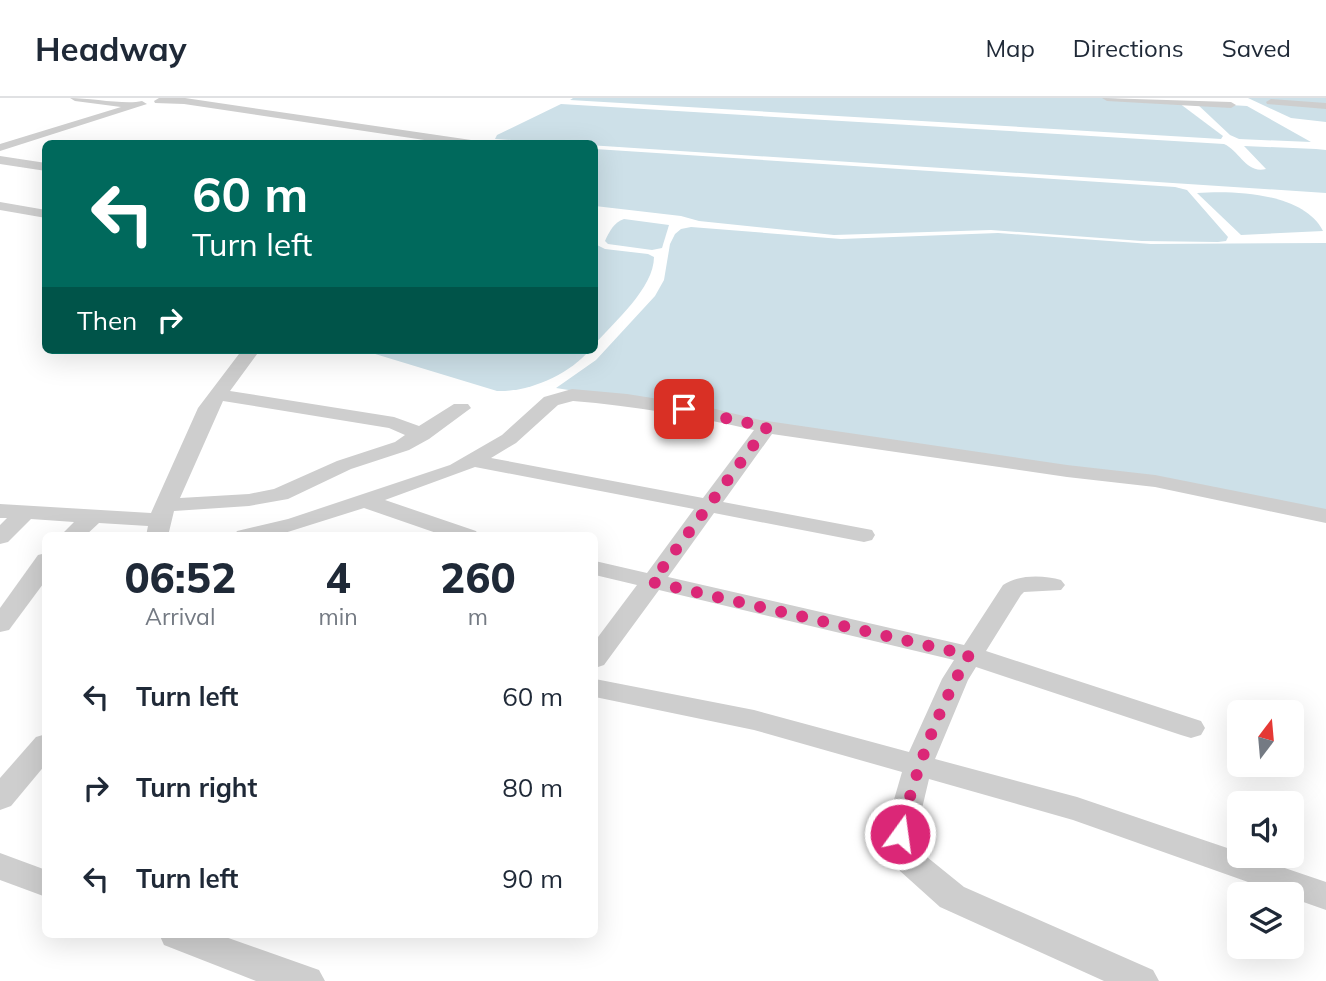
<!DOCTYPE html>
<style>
:root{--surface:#fff;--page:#f2f2f3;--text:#1f2937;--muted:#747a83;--line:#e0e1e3}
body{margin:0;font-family:Mulish,sans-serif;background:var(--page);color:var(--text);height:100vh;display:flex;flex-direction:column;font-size:26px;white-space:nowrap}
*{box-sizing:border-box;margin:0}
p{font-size:23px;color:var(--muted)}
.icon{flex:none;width:38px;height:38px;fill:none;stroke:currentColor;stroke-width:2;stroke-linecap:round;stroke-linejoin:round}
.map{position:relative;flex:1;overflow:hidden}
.details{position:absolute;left:42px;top:434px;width:556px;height:406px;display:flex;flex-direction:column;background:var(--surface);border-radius:10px;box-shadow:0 7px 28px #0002}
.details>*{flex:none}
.top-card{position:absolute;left:42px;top:42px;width:556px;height:214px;border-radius:10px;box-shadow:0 7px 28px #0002;background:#00695c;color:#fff;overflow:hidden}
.needle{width:46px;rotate:16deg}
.controls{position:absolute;left:1227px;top:602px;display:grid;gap:14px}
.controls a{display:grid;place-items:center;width:77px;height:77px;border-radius:10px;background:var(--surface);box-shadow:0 7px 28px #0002;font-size:35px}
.pin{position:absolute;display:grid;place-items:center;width:60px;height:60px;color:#fff;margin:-30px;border-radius:14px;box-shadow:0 4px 10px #0006}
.me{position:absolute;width:77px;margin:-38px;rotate:14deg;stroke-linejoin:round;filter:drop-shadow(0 0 5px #0008)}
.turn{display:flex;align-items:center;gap:24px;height:147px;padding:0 35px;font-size:32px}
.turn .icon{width:91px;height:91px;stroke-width:2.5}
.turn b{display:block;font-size:49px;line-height:60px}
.then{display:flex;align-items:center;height:66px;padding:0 35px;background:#0003;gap:14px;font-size:26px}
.eta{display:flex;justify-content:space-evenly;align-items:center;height:119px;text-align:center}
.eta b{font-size:42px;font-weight:800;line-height:49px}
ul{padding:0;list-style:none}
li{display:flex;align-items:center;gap:21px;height:91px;padding:0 35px}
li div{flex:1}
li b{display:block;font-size:26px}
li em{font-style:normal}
header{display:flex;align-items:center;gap:42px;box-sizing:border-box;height:98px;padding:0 35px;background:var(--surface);border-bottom:2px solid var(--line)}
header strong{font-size:33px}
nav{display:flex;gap:38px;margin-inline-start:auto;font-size:24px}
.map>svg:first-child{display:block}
.water{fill:#cde0e8}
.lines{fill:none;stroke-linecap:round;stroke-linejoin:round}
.street{fill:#cecece;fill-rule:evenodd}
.route{stroke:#db2777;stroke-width:12;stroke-dasharray:0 21.6}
</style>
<header>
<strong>Headway</strong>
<nav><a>Map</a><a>Directions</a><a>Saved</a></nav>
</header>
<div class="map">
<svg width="1326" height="883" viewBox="0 0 1326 883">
<rect width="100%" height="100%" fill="#fff"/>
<g class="water">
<path d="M 573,0 L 1105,0 L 1179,5 L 1223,38 L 1221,41 L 570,2 Z"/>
<path d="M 1248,0 L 1326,0 L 1326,24 L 1291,20 Z"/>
<path d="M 1196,5 L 1247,8 L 1311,44 L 1239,41 L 1230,37 Z"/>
<path d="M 561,6 L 1224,46 C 1240,53 1246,76 1266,71 L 1244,48 L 1316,51 L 1326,52 L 1326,95 L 495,41 L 497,37 Z"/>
<path d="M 595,51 L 1175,89 L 1187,92 L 1228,139 L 1226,143 L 1218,144 L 1142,143 L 991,132 L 834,137 L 699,123 L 681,118 L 595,108 Z"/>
<path d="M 1197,95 C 1235,92 1304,95 1323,133 L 1241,137 Z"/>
<path d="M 624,121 L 669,127 L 662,150 L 652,152 L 608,146 L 605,143 C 609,134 614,124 624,121 Z"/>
<path d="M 691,129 L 841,141 L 998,135 L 1151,146 L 1326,145 L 1326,413 L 556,290 L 596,262 L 655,198 L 664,182 L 670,146 L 675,136 L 681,131 Z"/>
<path d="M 595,146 L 605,151 L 648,156 L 654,159 C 654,190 614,224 595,246 Z"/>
<path d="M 362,252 L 590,252 C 568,277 530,294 497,293 Z"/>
</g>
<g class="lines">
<g class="street">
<path d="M 70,0 C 90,0 126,7 142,3 L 147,6 L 0,53 L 0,46 L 121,9 L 75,3 Z"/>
<path d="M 159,0 L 185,0 L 478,43 L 483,46 L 451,46 L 184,6 L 155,5 L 154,3 Z"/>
<path d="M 1102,0 L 1231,4 L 1236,7 L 1231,10 L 1107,3 Z"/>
<path d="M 1271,1 L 1326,5 L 1326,11 L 1267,6 L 1266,4 Z"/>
<path d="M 0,58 L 46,65 L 46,73 L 0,66 Z"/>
<path d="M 0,104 L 46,112 L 46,120 L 0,112 Z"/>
<path d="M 242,252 L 260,252 L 230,293 L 394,319 L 419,328 L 454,306 L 468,306 L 471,310 L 429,341 L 409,352 L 351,371 L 288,401 L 249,408 L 174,413 L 168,438 L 146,438 L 148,428 L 99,425 L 85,438 L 60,438 L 74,424 L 31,421 L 8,444 L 0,446 L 0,427 L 7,420 L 0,420 L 0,406 L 151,415 L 198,310 ZM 223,303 L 389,330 L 405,337 L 395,344 L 337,363 L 274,391 L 249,396 L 180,400 Z"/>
<path d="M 572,291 L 627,296 L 703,308 L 760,322 L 1067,367 L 1155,377 L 1326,411 L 1326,425 L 1155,389 L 1067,379 L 772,336 L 723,404 L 872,432 L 875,437 L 872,442 L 864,444 L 714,415 L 668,479 L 964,547 L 1003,487 C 1019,476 1044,477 1061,482 L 1065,487 L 1061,492 L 1024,494 L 1021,497 L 986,553 L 1201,623 L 1205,630 L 1201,637 L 1191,640 L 1181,637 L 976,569 L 968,582 L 935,661 L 1077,699 L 1239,754 L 1239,758 L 1249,758 L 1326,784 L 1326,812 L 1292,800 L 1292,796 L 1282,796 L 1073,722 L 929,681 L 916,736 L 922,755 L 964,789 L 1153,872 L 1159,883 L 1104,883 L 940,809 L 900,773 L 886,749 L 884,736 L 902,674 L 754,632 L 595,599 L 595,581 L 754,612 L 909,654 L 942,581 L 954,562 L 659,492 L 604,567 L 595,570 L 595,543 L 637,487 L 595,477 L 595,463 L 647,475 L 694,411 L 475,369 L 385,402 L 476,433 L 479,438 L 445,438 L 364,410 L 275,438 L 234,438 L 237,433 L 288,421 L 450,367 L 502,337 L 544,299 ZM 573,303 C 634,308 694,318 754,332 L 703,400 L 491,360 L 516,345 L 558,307 Z"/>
<path d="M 46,455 L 46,482 L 9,532 L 0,534 L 0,510 L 38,457 Z"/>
<path d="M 46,636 L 46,666 L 11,708 L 0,712 L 0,680 L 36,639 Z"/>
<path d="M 0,755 L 46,772 L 46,799 L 0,782 Z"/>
<path d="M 159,836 L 217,836 L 319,872 L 325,883 L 256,883 L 164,847 Z"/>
</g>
</g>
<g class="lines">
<path class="route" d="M 684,311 L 767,329 L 652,484 L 969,557 C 937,613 915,674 900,736"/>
</g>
</svg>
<div class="controls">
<a><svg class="needle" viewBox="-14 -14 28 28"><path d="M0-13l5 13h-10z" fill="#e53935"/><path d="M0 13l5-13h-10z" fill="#747a83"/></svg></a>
<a><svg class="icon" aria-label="sound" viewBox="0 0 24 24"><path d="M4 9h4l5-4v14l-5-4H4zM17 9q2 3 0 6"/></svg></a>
<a><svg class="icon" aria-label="layers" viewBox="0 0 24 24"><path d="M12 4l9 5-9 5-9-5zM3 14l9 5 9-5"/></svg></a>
</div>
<div class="pin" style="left:684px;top:311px;background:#d93025"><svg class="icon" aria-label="arrive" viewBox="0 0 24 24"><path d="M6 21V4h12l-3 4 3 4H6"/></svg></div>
<svg class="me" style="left:900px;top:736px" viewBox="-20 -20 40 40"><circle r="17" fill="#db2777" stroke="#fff" stroke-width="3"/><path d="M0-11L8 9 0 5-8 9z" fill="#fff"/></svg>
<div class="top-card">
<div class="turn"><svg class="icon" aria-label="left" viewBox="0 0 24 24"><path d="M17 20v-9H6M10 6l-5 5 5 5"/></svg><div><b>60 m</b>Turn left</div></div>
<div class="then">Then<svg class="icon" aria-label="right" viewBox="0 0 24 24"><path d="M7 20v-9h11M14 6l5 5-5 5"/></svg></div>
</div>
<section class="details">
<div class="eta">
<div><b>06:52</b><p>Arrival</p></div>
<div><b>4</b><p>min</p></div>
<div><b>260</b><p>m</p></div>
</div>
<ul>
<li><svg class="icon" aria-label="left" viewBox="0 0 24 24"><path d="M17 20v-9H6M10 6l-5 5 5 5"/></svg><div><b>Turn left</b></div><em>60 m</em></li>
<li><svg class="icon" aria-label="right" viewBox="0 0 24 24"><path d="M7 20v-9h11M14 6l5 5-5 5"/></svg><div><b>Turn right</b></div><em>80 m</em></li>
<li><svg class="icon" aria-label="left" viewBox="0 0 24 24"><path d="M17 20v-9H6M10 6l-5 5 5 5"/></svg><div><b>Turn left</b></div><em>90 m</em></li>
</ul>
</section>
</div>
